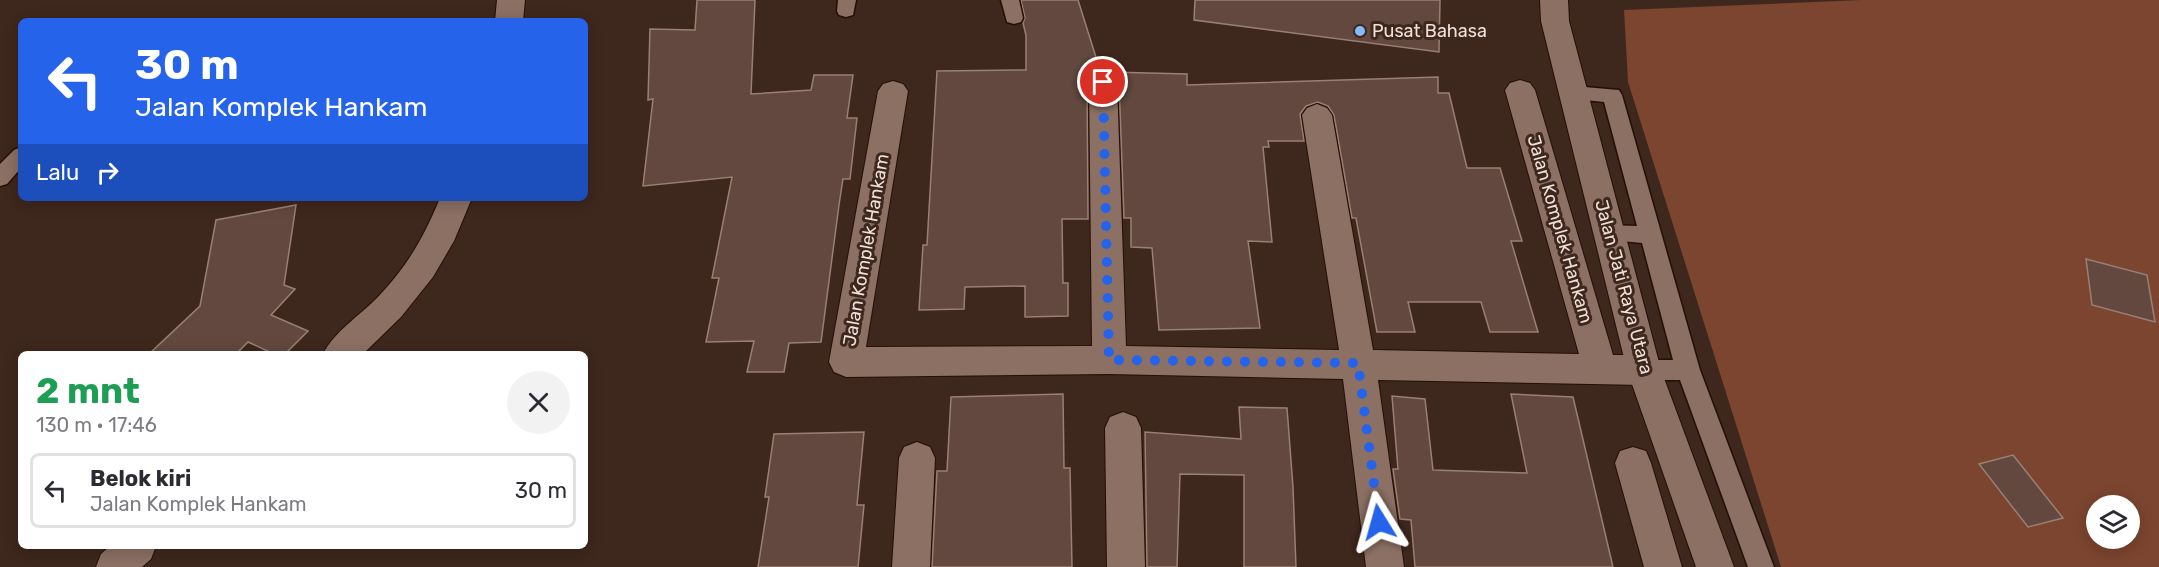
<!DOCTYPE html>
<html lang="id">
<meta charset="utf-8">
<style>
:root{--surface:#fff;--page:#f2f2f3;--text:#2b2b33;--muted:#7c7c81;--line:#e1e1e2}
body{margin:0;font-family:Rubik,sans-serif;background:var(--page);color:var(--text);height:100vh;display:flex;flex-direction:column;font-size:22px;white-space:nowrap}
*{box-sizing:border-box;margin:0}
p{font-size:20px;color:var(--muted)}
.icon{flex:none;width:33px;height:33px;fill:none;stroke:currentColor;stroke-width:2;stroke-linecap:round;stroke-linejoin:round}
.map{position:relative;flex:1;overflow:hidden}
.details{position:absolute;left:18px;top:351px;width:570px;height:198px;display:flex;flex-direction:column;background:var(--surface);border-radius:9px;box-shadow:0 3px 15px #0003}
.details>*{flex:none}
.top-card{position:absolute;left:18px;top:18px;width:570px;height:183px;border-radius:9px;box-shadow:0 3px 15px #0003;background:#2563eb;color:#fff;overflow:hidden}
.tools{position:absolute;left:2086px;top:495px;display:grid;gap:12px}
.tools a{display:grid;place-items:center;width:54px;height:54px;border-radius:50%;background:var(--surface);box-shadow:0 3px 15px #0003;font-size:30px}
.pin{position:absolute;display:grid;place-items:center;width:51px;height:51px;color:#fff;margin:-26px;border:3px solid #fff;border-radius:50%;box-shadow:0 2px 6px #0007}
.me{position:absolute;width:66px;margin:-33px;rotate:352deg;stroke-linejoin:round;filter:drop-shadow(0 0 4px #0008)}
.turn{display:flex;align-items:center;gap:21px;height:126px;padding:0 18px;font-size:27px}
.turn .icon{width:78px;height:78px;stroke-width:2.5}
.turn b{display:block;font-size:42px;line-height:51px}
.then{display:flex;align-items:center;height:57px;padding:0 18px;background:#0003;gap:12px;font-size:22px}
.round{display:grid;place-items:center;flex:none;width:63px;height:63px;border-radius:32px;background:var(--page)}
.head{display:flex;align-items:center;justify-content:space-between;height:102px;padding:0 18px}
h1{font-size:36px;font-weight:700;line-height:45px;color:#1e9e55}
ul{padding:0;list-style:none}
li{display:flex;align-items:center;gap:18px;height:75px;margin:0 12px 9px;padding:0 6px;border:3px solid var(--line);border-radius:9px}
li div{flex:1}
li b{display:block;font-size:22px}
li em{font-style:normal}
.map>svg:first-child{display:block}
.green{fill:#7c452f;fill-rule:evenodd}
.building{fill:#62483e;stroke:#9c7f74;stroke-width:1.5}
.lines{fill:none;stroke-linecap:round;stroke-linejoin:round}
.lane-casing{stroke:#240f06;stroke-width:3}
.street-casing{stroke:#240f06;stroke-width:2}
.secondary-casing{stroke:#240f06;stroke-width:2}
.lane{fill:#8c7064;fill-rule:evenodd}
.street{fill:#8c7064;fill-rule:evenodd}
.secondary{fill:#8c7064;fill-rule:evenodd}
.route{stroke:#2563eb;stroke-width:10;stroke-dasharray:0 18}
.poi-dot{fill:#85bbfb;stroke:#3e271d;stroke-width:2}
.labels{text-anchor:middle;stroke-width:6;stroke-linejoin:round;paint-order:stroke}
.poi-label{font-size:18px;fill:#f0e0d9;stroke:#3e271d;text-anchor:start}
.street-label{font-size:18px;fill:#f0e0d9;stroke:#3e271d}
</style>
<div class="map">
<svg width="2159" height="567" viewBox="0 0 2159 567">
<rect width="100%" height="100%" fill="#3e271d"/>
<path class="green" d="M 1861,0 L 2159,0 L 2159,567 L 1781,567 L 1628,82 L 1624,10 ZM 2097,506 L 2130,506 L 2130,538 L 2097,538 Z"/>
<g class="building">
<path d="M 697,0 L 755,0 L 751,94 L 811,90 L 814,75 L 853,75 L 847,118 L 857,118 L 850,179 L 843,179 L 839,205 L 821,342 L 789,343 L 784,372 L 747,372 L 754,341 L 706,342 L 719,278 L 712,278 L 732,177 L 643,186 L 653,99 L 648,100 L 650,29 L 695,30 Z"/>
<path d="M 1021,0 L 1078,0 L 1100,70 L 1091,74 L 1087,82 L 1088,219 L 1062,219 L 1063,283 L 1068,283 L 1068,316 L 1025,317 L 1025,286 L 965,287 L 964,309 L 919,310 L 923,245 L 927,245 L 937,71 L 1026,70 L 1026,35 L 1023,23 L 1025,18 Z"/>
<path d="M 1195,0 L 1440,0 L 1439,52 L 1194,20 Z"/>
<path d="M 1110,72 L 1187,74 L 1187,85 L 1438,77 L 1438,93 L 1449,93 L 1467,168 L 1500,168 L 1522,241 L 1511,241 L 1538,332 L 1490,332 L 1481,302 L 1408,302 L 1415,332 L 1377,332 L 1356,218 L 1352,218 L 1334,115 L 1328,106 L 1318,102 L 1306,106 L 1300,114 L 1304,141 L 1268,141 L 1269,147 L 1263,147 L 1272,242 L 1248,241 L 1260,328 L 1159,330 L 1152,248 L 1131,247 L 1131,218 L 1124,218 L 1119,82 L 1115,74 Z"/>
<path d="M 296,205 L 284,285 L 295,289 L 271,315 L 308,331 L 285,354 L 274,354 L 248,342 L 236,354 L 149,354 L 200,306 L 216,220 Z"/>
<path d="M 2086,259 L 2147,275 L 2155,322 L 2092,305 Z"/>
<path d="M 1063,394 L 1064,468 L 1070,468 L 1072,567 L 932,567 L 937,471 L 947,471 L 951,397 Z"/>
<path d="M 1511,394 L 1573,397 L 1613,567 L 1415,567 L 1411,520 L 1400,519 L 1393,469 L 1398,469 L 1392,396 L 1425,399 L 1433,470 L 1527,473 Z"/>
<path d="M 1239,407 L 1287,408 L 1293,487 L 1296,567 L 1244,567 L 1244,475 L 1180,474 L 1177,567 L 1147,567 L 1145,432 L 1241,439 Z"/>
<path d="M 864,432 L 857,505 L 864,505 L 858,567 L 758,567 L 769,497 L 765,497 L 774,434 Z"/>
<path d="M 2013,455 L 2063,518 L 2028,527 L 1979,464 Z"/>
</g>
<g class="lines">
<defs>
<g id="lane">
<path d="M 838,0 L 856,0 L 853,15 L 846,17 L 839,15 L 837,11 Z"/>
<path d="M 1001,0 L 1019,0 L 1023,18 L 1021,22 L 1014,24 L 1007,22 Z"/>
<path d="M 1573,86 L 1619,90 L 1622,95 L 1700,370 L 1774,567 L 1748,567 L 1680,380 L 1644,380 L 1636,377 L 1632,370 L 1636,363 L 1644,360 L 1673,360 L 1642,243 L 1601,239 L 1598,233 L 1601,227 L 1609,225 L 1637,226 L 1604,102 L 1566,98 L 1563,93 L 1566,88 Z"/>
<path d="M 21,147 L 21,168 L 7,184 L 0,186 L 0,164 L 14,150 Z"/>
</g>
<g id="street">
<path d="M 1103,72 L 1113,75 L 1117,82 L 1126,346 L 1339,350 L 1302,115 L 1307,108 L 1317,104 L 1327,108 L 1332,115 L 1373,350 L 1579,354 L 1505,90 L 1510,83 L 1520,80 L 1530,83 L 1535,90 L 1613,355 L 1644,355 L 1656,360 L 1661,370 L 1656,380 L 1644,385 L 1378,380 L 1404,567 L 1366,567 L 1343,379 L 1109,374 L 846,377 L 834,372 L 829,362 L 878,91 L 883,84 L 893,81 L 903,84 L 908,91 L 866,347 L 1092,346 L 1089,82 L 1093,75 Z"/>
<path d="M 1123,412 L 1136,417 L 1141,428 L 1145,567 L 1107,567 L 1105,428 L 1110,417 Z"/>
<path d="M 917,442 L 930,447 L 935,458 L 930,567 L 892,567 L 899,458 L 904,447 Z"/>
<path d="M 1633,447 L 1646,451 L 1651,463 L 1682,567 L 1644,567 L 1615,463 L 1620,451 Z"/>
</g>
<g id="secondary">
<path d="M 497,0 L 525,0 L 523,21 L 495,21 Z"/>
<path d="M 1540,0 L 1568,0 L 1569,21 L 1661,370 L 1734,567 L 1696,567 L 1627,370 L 1541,21 Z"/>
<path d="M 440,198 L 472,198 L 454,241 L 433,277 L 401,317 L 363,354 L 323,354 C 334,332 359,316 377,298 C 408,265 423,239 440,198 Z"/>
<path d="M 110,546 L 156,546 L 151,559 L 142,567 L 96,567 L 101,554 Z"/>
</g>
</defs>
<use href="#lane" class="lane-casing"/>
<use href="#street" class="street-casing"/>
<use href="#secondary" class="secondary-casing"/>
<use href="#lane" class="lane"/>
<use href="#street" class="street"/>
<use href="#secondary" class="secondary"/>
</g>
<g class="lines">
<path class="route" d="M 1103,82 L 1109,360 L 1358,363 L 1379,522"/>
</g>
<circle class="poi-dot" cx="1360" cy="31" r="6"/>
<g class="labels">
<g class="poi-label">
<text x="1372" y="37">Pusat Bahasa</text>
</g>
<g class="street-label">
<text transform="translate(1560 229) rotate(74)" y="6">Jalan Komplek Hankam</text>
<text transform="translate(866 250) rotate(-80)" y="6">Jalan Komplek Hankam</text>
<text transform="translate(1624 287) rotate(75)" y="6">Jalan Jati Raya Utara</text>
</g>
</g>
</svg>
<div class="tools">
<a><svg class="icon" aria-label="layers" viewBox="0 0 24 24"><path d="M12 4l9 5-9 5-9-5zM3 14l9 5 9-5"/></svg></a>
</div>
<div class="pin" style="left:1103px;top:82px;background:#d93025"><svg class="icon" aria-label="arrive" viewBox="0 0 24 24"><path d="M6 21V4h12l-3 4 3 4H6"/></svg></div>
<svg class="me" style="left:1379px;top:522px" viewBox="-20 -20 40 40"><path d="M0-17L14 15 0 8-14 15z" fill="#2563eb" stroke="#fff" stroke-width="4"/></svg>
<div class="top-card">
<div class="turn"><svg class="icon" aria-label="left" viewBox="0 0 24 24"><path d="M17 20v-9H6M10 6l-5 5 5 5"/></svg><div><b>30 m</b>Jalan Komplek Hankam</div></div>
<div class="then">Lalu<svg class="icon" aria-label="right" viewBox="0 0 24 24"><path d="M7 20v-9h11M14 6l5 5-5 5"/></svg></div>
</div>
<section class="details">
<div class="head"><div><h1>2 mnt</h1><p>130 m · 17:46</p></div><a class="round"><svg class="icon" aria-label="close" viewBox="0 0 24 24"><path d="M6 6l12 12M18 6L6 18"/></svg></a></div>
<ul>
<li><svg class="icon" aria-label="left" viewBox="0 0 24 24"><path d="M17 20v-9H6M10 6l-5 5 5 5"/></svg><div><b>Belok kiri</b><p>Jalan Komplek Hankam</p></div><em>30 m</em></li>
</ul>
</section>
</div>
